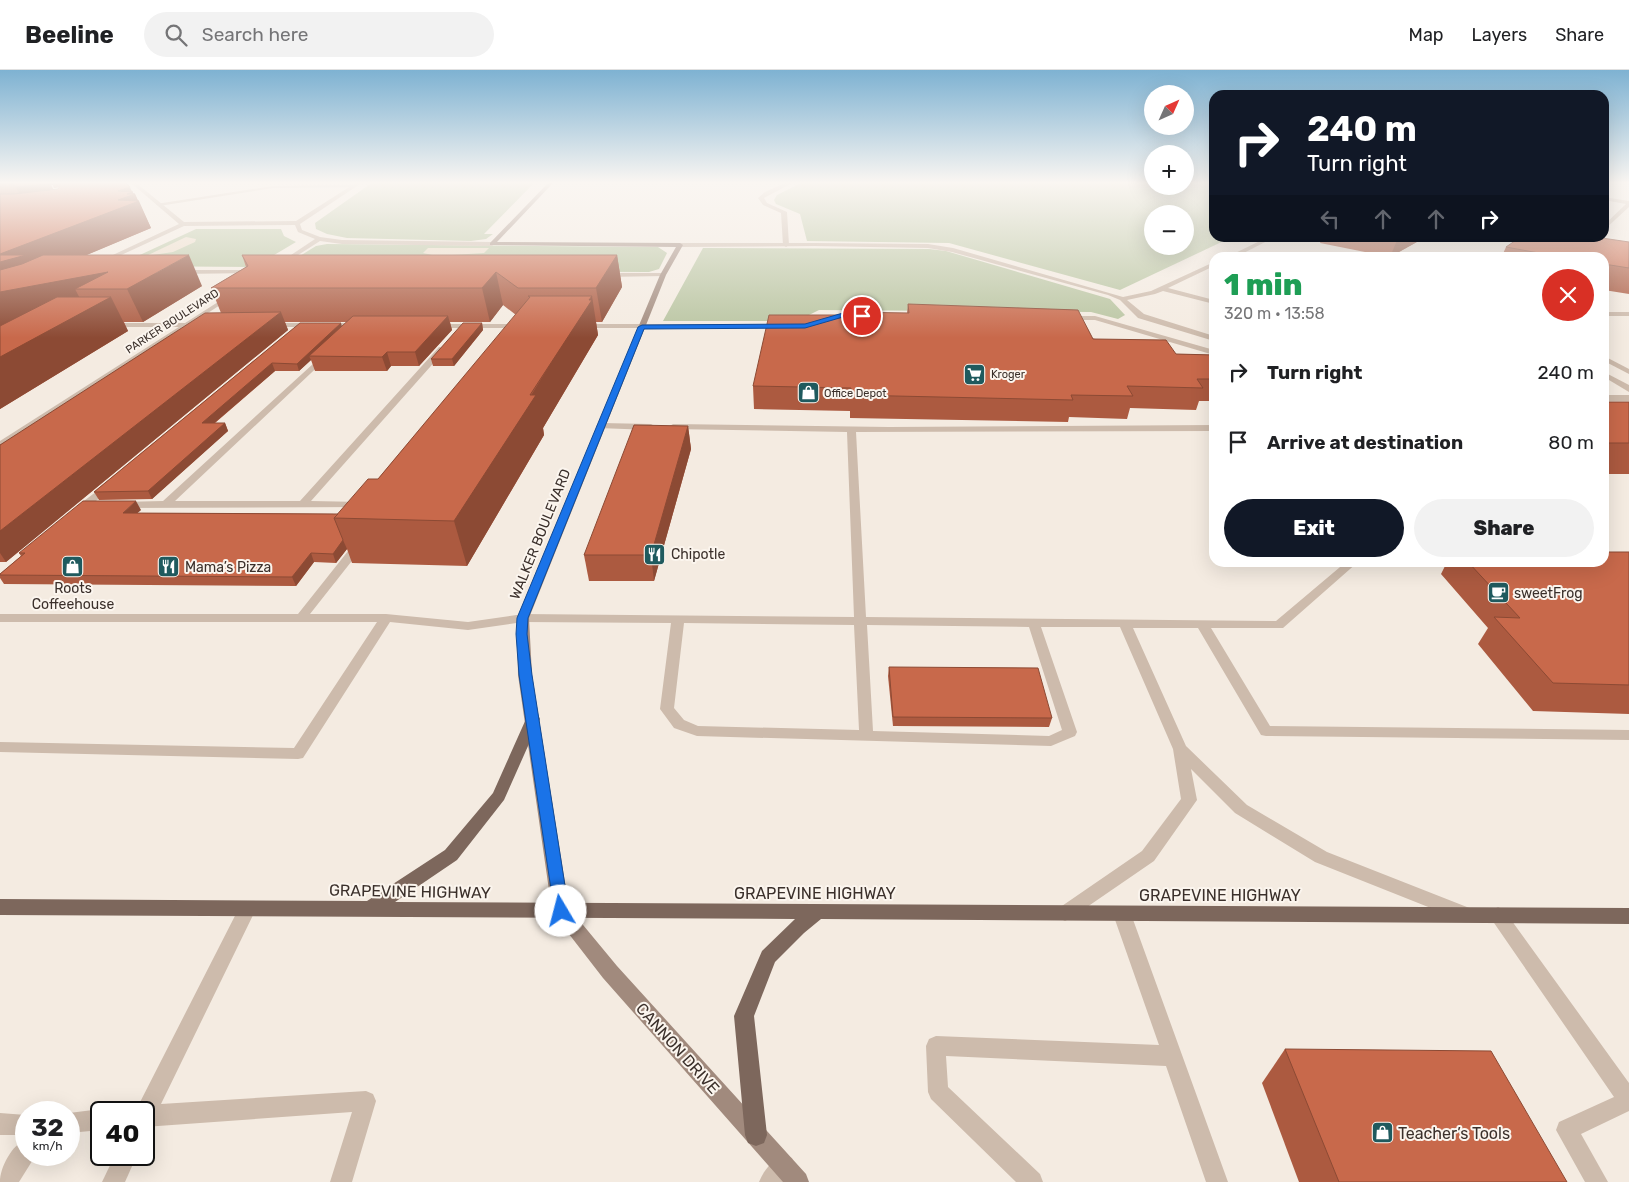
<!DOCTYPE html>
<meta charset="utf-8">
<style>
:root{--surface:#fff;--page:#f2f2f2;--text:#202124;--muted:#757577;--line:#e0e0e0;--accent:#111827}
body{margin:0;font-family:Rubik,sans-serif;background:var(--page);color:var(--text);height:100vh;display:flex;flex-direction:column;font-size:19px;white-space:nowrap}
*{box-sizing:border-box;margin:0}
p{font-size:16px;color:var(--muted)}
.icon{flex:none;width:28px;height:28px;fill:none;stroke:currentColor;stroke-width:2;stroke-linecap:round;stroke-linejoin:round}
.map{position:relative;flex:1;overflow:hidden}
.details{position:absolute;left:1209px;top:182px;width:400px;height:315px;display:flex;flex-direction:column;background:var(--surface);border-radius:15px;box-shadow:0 5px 20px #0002}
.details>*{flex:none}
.banner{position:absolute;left:1209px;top:20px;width:400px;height:152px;border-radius:15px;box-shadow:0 5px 20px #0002;background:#111827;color:#fff;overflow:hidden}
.needle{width:32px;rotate:45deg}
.controls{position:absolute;left:1144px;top:15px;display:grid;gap:10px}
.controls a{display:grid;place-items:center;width:50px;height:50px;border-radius:50%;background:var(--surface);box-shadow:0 5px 20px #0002;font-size:25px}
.speed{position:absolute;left:15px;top:1031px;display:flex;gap:10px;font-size:25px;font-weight:700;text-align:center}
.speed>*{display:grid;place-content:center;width:65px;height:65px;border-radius:50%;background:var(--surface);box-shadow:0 5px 20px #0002;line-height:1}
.speed small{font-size:12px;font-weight:400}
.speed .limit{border:2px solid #111;border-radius:8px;background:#fff;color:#111}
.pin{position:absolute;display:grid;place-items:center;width:42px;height:42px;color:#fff;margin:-21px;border:2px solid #fff;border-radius:50%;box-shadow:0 1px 5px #0007}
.me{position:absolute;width:55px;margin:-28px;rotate:352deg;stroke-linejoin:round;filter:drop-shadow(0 0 4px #0008)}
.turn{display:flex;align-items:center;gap:18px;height:105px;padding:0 15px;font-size:22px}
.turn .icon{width:65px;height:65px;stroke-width:2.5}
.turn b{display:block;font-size:35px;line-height:42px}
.lanes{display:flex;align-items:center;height:48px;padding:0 15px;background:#0003;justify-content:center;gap:25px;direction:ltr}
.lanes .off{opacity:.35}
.round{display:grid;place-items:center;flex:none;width:52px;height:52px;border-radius:26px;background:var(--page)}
.summary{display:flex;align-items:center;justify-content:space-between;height:85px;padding:0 15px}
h1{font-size:30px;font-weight:800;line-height:38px;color:#1e9e55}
.cta{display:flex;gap:10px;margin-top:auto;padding:10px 15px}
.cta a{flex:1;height:58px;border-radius:30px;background:var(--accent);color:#fff;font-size:20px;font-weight:800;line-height:58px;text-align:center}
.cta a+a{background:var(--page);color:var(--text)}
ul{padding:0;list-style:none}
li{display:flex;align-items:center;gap:15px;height:70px;padding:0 15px}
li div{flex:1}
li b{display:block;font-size:19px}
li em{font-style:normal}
header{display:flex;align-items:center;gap:30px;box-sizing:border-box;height:70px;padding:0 25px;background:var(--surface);border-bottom:1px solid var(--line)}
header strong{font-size:24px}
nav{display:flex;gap:28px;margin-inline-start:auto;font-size:18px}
.search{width:350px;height:45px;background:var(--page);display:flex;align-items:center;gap:12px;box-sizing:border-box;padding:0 18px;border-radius:28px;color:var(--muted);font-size:19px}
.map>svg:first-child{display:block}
.green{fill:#b8c4a0;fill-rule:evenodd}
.plaza{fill:#ecdcc8}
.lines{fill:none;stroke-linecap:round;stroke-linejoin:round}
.lane{fill:#cdbbac;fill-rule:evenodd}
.street{fill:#cdbbac;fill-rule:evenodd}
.secondary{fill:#a18a7d;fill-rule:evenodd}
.primary{fill:#7d675c;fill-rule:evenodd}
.wall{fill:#ac5a40;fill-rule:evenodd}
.shaded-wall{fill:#8c4a34}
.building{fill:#c8694b;stroke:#8c4a34}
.route{fill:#1a73e8;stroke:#114b97}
.labels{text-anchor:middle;stroke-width:4;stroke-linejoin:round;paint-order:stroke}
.far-street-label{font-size:11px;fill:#3b302b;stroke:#fbf5ee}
.far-poi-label{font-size:11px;fill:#3b302b;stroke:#fbf5ee;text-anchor:start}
.street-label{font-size:14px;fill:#3b302b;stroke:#fbf5ee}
.poi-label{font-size:14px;fill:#3b302b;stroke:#fbf5ee;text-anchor:start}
.near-street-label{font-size:16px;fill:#3b302b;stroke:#fbf5ee}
.near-poi-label{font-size:16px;fill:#3b302b;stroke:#fbf5ee;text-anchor:start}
</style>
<header>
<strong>Beeline</strong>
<div class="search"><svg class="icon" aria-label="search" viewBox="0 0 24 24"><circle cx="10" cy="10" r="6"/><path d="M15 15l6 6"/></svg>Search here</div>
<nav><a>Map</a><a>Layers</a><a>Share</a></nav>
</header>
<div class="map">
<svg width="1629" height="1112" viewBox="0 0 1629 1112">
<rect width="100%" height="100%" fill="#f4ebe1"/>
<g class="green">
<path d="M 373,112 L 535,112 L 484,164 L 493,164 L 486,169 L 471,171 L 347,168 L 327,164 L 316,159 L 315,153 Z"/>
<path d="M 803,112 L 1152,112 L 1152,116 L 1185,116 L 1185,112 L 1214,112 L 1214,168 L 1230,168 L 1120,220 L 949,173 L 807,171 L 800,144 L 776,134 L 774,130 L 777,125 ZM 1152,144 L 1185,144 L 1185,176 L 1152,176 Z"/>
<path d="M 196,159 L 281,159 L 284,166 L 296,172 L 254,197 L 116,196 Z"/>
<path d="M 327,174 L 649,177 L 658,177 L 667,183 L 659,199 L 649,202 L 408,201 L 282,197 L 316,176 Z"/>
<path d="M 703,178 L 929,179 L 946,181 L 1110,229 L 1125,245 L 1118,249 L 1091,242 L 819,240 L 797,251 L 663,251 Z"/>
</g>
<g class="plaza">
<path d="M 186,167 L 196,169 L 195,172 L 173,182 L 146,186 Z"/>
<path d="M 428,178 L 489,178 L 484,183 L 437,186 L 423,183 Z"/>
</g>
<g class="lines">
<g class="lane">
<path d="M 787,112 L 794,112 L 764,128 L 767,133 L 787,142 L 789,175 L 786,177 L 783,175 L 781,143 L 763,135 L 758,128 L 765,122 Z"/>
<path d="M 355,115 L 357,117 L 273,118 L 159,136 L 156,134 L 273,116 Z"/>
<path d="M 1604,127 L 1629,131 L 1629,137 L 1604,160 L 1604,155 L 1626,134 L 1604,130 Z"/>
<path d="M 1266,168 L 1273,168 L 1234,188 L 1225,188 Z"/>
<path d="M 815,173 L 928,174 L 953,178 L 1123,227 L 1151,221 L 1214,192 L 1214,196 L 1168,218 L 1214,230 L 1214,234 L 1163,221 L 1155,224 L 1127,230 L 1144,244 L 1214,266 L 1214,271 L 1138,248 L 1120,230 L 1108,225 L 952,182 L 928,178 L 813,176 Z"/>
<rect x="1604" y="242" width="25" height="4"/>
<path d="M 1066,246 L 1095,246 L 1214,280 L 1214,285 L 1095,250 L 1063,250 L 1062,248 Z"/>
<path d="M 110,253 L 198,253 L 202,255 L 198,257 L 107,257 L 106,255 Z"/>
<path d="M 270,253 L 360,253 L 364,255 L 360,257 L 267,257 L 266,255 Z"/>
<path d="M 435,254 L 523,254 L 527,256 L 523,258 L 432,258 L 431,256 Z"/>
<path d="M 580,254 L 783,254 L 787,256 L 783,258 L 577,258 L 576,256 Z"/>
<path d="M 439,277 L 446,279 L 311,431 L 363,432 L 368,435 L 367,437 L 121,438 L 116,435 L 121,432 L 163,431 L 325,283 L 329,285 L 328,287 L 175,431 L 300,431 Z"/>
<path d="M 1604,286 L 1629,299 L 1629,304 L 1604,291 Z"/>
<path d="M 1604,302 L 1629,315 L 1629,322 L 1604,307 Z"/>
<rect x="1604" y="325" width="25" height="6"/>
<path d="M 601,353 L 651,354 L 656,357 L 651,360 L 598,358 L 596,356 Z"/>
<path d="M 673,354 L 889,357 L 1214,355 L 1214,361 L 856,362 L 866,547 L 1276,551 L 1346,492 L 1358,492 L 1283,558 L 1211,558 L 1270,656 L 1629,660 L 1629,670 L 1266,666 L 1261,665 L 1198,558 L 1133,558 L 1186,676 L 1247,735 L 1327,782 L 1472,839 L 1475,844 L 1472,849 L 1466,852 L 1315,792 L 1235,743 L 1191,699 L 1197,730 L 1154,791 L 1071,848 L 1065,851 L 1059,848 L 1056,843 L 1059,838 L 1142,781 L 1181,729 L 1173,679 L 1120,557 L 1041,557 L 1077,662 L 1075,666 L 1051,676 L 697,666 L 674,658 L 660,639 L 671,553 L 523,552 L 468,560 L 390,552 L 303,688 L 298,689 L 0,682 L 0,672 L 294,678 L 377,552 L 0,552 L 0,544 L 298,544 L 356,471 L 360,470 L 366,473 L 310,544 L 386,544 L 468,552 L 523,544 L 854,547 L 847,362 L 670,359 L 668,357 ZM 684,553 L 854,555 L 859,660 L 698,656 L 684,650 L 674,638 ZM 867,555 L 1029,557 L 1062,660 L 1049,666 L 873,661 Z"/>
<path d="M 109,412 L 114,415 L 113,417 L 80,444 L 72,444 L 72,440 Z"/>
<path d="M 247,831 L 253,834 L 256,839 L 161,1034 L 366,1021 L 373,1024 L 376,1031 L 352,1112 L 330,1112 L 352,1042 L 144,1057 L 144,1042 L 135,1042 L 241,834 Z"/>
<path d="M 1122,836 L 1128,839 L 1131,844 L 1228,1112 L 1206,1112 L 1166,996 L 946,986 L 948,1017 L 1040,1104 L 1043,1112 L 1016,1112 L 931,1029 L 928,1022 L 926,976 L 929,969 L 936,966 L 1159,975 L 1113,844 L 1116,839 Z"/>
<path d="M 1498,837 L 1504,840 L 1629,1013 L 1629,1041 L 1581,1064 L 1608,1112 L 1585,1112 L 1556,1060 L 1559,1052 L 1614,1027 L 1492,850 L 1489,845 L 1492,840 Z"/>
<path d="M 101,1039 L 108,1042 L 101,1042 L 101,1060 L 69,1063 L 69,1043 Z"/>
<path d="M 0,1043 L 26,1045 L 26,1065 L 0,1065 Z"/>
<path d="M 26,1069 L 26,1085 L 35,1085 L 34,1088 L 19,1112 L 0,1112 C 0,1097 12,1075 26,1069 Z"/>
<path d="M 115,1085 L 137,1085 L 125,1112 L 102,1112 Z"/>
<path d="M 784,1085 L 792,1088 L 795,1096 L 785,1112 L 759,1112 C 764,1100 772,1090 784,1085 Z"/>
</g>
<g class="street">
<path d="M 130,112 L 135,112 L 184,152 L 296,151 L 357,112 L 363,112 L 300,154 L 302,160 L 320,167 L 342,170 L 492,172 L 495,174 L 492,176 L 342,174 L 320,171 L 281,196 L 279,193 L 315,169 L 298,162 L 295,155 L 184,156 L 104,193 L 100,193 L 100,191 L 179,154 Z"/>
<path d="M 815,173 L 817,176 L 680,177 L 677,175 L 680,173 Z"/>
<path d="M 254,200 L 256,203 L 179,204 L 176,202 L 179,200 Z"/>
<path d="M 663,203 L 665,206 L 604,207 L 601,205 L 604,203 Z"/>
<path d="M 229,225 L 234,226 L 0,378 L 0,371 Z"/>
</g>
<path class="secondary" d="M 549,112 L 554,112 L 497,172 L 680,173 L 683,175 L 666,205 L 529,548 L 532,605 L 569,838 L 617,896 L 806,1104 L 809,1112 L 783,1112 L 603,908 L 555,846 L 552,841 L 518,605 L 517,548 L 660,205 L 676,177 L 490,175 L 490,173 Z"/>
<path class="primary" d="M 533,644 L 538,645 L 540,649 L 504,730 L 457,790 L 395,832 L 1629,838 L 1629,854 L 821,849 L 804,863 L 775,892 L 754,946 L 767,1065 L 764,1073 L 756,1076 L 748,1073 L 745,1065 L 734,946 L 762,881 L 795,849 L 0,845 L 0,829 L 367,831 L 445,780 L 493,723 L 526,649 L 528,645 Z"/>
</g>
<g class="wall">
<path d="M 0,112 L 125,112 L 134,124 L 135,124 L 151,158 L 86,185 L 202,216 L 143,252 L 124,252 L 128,261 L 0,339 ZM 51,115 L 53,115 L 54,118 L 59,117 L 58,119 L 53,119 Z"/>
<path d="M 1322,168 L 1424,168 L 1390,187 L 1320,173 Z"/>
<path d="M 1629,172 L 1629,224 L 1604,220 L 1604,188 L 1501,188 L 1506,177 Z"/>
<path d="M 242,185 L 617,185 L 622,217 L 602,252 L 596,252 L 598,265 L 543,358 L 544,365 L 467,496 L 352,493 L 347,479 L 336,493 L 314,492 L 296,516 L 4,514 L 0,508 L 0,504 L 21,486 L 19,483 L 141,440 L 137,443 L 338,444 L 378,409 L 516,245 L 503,235 L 490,252 L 450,252 L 452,260 L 419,296 L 391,296 L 387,301 L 315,301 L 311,290 L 299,301 L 275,301 L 215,353 L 225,353 L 228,361 L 152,429 L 99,430 L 94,422 L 300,253 L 342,257 L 347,252 L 285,252 L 288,260 L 6,492 L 0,492 L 0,375 L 221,243 L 211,218 L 246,197 Z"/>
<path d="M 908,234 L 1176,284 L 1214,285 L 1214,331 L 1199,331 L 1196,340 L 1130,338 L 1127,349 L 1069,347 L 1068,352 L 850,348 L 850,341 L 754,339 L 753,316 L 846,245 L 907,243 Z"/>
<path d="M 482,253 L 483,260 L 454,296 L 433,296 L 431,289 Z"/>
<rect x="1604" y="332" width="25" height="72"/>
<path d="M 688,356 L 691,379 L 654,511 L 589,511 L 584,485 Z"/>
<path d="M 1629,482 L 1629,644 L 1533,641 L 1478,574 L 1488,558 L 1441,504 L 1447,492 L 1604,492 Z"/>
<path d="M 889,597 L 1052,648 L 1049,657 L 893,656 L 888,606 Z"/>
<path d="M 1285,979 L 1567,1112 L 1299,1112 L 1262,1013 Z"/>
</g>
<g class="shaded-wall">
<path d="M 11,112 L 51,112 L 53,115 L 51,115 L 63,139 L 30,143 L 16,117 Z"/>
<path d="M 52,112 L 56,112 L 59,117 L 54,118 Z"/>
<path d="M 130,117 L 132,122 L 134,124 L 135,124 L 138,131 L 139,131 L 151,158 L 37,206 L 108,202 L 75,219 L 86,240 L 111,227 L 128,261 L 0,339 L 0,184 L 118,130 L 118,121 Z"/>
<path d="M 1398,168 L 1424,168 L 1390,187 Z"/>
<path d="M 189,185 L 202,216 L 143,252 L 127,219 Z"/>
<path d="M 617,185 L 622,217 L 602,252 L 596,218 Z"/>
<path d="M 496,202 L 503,235 L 490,252 L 482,218 Z"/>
<path d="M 592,226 L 598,265 L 543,358 L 544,365 L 467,496 L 454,451 Z"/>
<path d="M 281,242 L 288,260 L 6,492 L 0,483 L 0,461 Z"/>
<path d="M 448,246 L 452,260 L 419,296 L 415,282 Z"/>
<path d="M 341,253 L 343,260 L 309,286 L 311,290 L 299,301 L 297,294 Z"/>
<path d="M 482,253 L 483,260 L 454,296 L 452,289 Z"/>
<path d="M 387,282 L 391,296 L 387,301 L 382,287 Z"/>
<path d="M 272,293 L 275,301 L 205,361 L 202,353 Z"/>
<path d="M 225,353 L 228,361 L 152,429 L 148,421 Z"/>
<path d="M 688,356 L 691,379 L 654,511 L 651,485 Z"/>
<path d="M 136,431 L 141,440 L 128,451 L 123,443 Z"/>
<path d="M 343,470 L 347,479 L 336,493 L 333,484 Z"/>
<path d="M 311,483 L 314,492 L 296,516 L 292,507 Z"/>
</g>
<g class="building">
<path d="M 11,112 L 49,112 L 50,114 L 16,117 Z"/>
<path d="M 58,112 L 125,112 L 130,117 L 118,121 L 133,122 L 127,124 L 135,124 L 118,130 L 139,131 L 0,184 L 0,124 L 14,124 L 58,119 L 60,116 Z"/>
<path d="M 0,113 L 4,117 L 0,117 Z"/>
<path d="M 1519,168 L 1602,168 L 1629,172 L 1629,198 L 1604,194 L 1604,188 L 1566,188 L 1506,177 Z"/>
<path d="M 0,185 L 26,185 L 0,192 Z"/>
<path d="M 43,185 L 189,185 L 127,219 L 75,219 L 108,202 L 0,222 L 0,200 L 22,194 Z"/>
<path d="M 242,185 L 617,185 L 596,218 L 518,218 L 496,202 L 482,218 L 211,218 L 248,196 Z"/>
<path d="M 528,226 L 592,226 L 589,230 L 592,230 L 530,325 L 536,325 L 454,451 L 334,448 L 368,409 L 378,409 L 530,227 Z"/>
<path d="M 57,227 L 111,227 L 0,287 L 0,256 Z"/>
<path d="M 908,234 L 1078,240 L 1093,269 L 1166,270 L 1176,284 L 1214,285 L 1214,309 L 1197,309 L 1203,318 L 1127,316 L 1133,326 L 1071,325 L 1073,330 L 851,325 L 851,318 L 753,316 L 769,245 L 846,245 L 846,242 L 909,243 Z"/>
<path d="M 281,242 L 0,461 L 0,375 L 205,243 Z"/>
<path d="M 353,246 L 448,246 L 415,282 L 387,282 L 382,287 L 309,286 Z"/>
<path d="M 300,253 L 341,253 L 297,294 L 272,293 L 202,353 L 225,353 L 148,421 L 94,422 Z"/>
<path d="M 463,253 L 482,253 L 452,289 L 431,289 Z"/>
<rect x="1604" y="332" width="25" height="41"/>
<path d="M 634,355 L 688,356 L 651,485 L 584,485 Z"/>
<path d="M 83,431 L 136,431 L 123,443 L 338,444 L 334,448 L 343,470 L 333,484 L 311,483 L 292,507 L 0,505 L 0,504 L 25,483 L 19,483 Z"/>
<path d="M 1604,482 L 1629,482 L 1629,615 L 1553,613 L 1494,547 L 1520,548 L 1468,492 L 1604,492 Z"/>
<path d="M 889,597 L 1038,598 L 1052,648 L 893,647 Z"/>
<path d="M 1285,979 L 1491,981 L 1567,1112 L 1339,1112 Z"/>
</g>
<linearGradient id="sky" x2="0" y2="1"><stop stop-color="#7eb2d2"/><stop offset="0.42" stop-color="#faf6f2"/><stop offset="1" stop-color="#faf6f2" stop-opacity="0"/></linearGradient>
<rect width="1629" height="268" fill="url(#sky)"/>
<path class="route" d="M 843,243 L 865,246 L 843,247 L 805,258 L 644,259 L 528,548 L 527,564 L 532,605 L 569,841 L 566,846 L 561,848 L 555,846 L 519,605 L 516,564 L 517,548 L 638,257 L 642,255 L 805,254 Z"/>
<defs>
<symbol id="supermarket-square" viewBox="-11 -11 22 22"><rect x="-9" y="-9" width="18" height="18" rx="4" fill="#1f5a5e" stroke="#fbf5ee"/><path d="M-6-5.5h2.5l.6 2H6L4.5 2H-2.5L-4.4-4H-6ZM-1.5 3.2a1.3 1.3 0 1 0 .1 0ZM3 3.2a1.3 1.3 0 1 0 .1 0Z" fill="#fff"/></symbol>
<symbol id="shop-square" viewBox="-11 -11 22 22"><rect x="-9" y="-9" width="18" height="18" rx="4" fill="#1f5a5e" stroke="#fbf5ee"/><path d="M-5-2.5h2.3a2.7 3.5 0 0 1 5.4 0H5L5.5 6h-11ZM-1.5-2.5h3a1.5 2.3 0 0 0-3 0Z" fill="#fff"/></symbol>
<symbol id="restaurant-square" viewBox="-11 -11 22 22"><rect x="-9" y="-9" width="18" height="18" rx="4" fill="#1f5a5e" stroke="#fbf5ee"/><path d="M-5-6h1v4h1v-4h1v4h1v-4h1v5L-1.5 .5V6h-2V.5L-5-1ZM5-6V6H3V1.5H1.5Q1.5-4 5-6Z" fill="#fff"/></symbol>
<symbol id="cafe-square" viewBox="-11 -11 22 22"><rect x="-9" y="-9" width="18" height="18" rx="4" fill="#1f5a5e" stroke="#fbf5ee"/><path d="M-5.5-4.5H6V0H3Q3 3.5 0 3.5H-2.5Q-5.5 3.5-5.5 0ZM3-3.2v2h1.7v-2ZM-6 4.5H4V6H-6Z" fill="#fff"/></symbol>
</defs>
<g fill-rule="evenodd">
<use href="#supermarket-square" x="962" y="292" width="25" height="25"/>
<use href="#shop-square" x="796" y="310" width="25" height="25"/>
<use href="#restaurant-square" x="642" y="472" width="25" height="25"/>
<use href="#shop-square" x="60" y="484" width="25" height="25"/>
<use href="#restaurant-square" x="156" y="484" width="25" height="25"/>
<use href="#cafe-square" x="1486" y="510" width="25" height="25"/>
<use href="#shop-square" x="1370" y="1050" width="25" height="25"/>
</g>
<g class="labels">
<g class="far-street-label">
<text transform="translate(172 251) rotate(-33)" y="4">PARKER BOULEVARD</text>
</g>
<g class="far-poi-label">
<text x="991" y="308">Kroger</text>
<text x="824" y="327">Office Depot</text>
</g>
<g class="street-label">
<text transform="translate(540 464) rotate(-68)" y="5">WALKER BOULEVARD</text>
</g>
<g class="poi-label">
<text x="671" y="489">Chipotle</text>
<text x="185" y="502">Mama’s Pizza</text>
<text x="73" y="523" text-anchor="middle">Roots<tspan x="73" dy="16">Coffeehouse</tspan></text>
<text x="1514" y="528">sweetFrog</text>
</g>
<g class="near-street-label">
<text transform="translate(410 821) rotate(1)" y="6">GRAPEVINE HIGHWAY</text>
<text x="815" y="829">GRAPEVINE HIGHWAY</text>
<text x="1220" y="831">GRAPEVINE HIGHWAY</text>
<text transform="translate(678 978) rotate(48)" y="6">CANNON DRIVE</text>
</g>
<g class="near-poi-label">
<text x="1398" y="1069">Teacher’s Tools</text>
</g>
</g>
</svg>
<div class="controls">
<a><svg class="needle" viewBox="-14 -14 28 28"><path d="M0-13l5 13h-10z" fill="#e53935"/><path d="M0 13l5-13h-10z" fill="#757577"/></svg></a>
<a>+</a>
<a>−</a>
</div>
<div class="speed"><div>32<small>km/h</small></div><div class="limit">40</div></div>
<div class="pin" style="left:862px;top:246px;background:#d93025"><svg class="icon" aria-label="arrive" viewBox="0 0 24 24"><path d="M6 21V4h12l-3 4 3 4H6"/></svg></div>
<svg class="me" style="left:561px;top:841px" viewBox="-20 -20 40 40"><circle r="19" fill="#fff"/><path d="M0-13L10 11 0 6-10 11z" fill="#1a73e8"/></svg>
<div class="banner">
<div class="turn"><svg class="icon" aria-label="right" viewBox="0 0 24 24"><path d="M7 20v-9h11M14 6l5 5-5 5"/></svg><div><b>240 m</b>Turn right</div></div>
<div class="lanes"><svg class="icon off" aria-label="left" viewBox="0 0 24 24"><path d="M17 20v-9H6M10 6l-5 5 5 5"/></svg><svg class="icon off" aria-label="ahead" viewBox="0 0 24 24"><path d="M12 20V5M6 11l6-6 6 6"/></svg><svg class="icon off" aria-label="ahead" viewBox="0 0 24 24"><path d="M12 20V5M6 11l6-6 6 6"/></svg><svg class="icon" aria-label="right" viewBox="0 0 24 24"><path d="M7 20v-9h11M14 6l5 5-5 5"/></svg></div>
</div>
<section class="details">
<div class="summary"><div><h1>1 min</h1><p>320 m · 13:58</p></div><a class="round" style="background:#d93025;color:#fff"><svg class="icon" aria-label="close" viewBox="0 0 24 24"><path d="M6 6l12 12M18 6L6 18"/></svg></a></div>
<ul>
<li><svg class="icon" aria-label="right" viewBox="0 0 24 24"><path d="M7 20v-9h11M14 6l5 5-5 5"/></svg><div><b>Turn right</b></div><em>240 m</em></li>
<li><svg class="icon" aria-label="arrive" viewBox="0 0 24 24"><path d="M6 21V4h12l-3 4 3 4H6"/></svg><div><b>Arrive at destination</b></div><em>80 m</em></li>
</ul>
<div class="cta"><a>Exit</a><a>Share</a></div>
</section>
</div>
